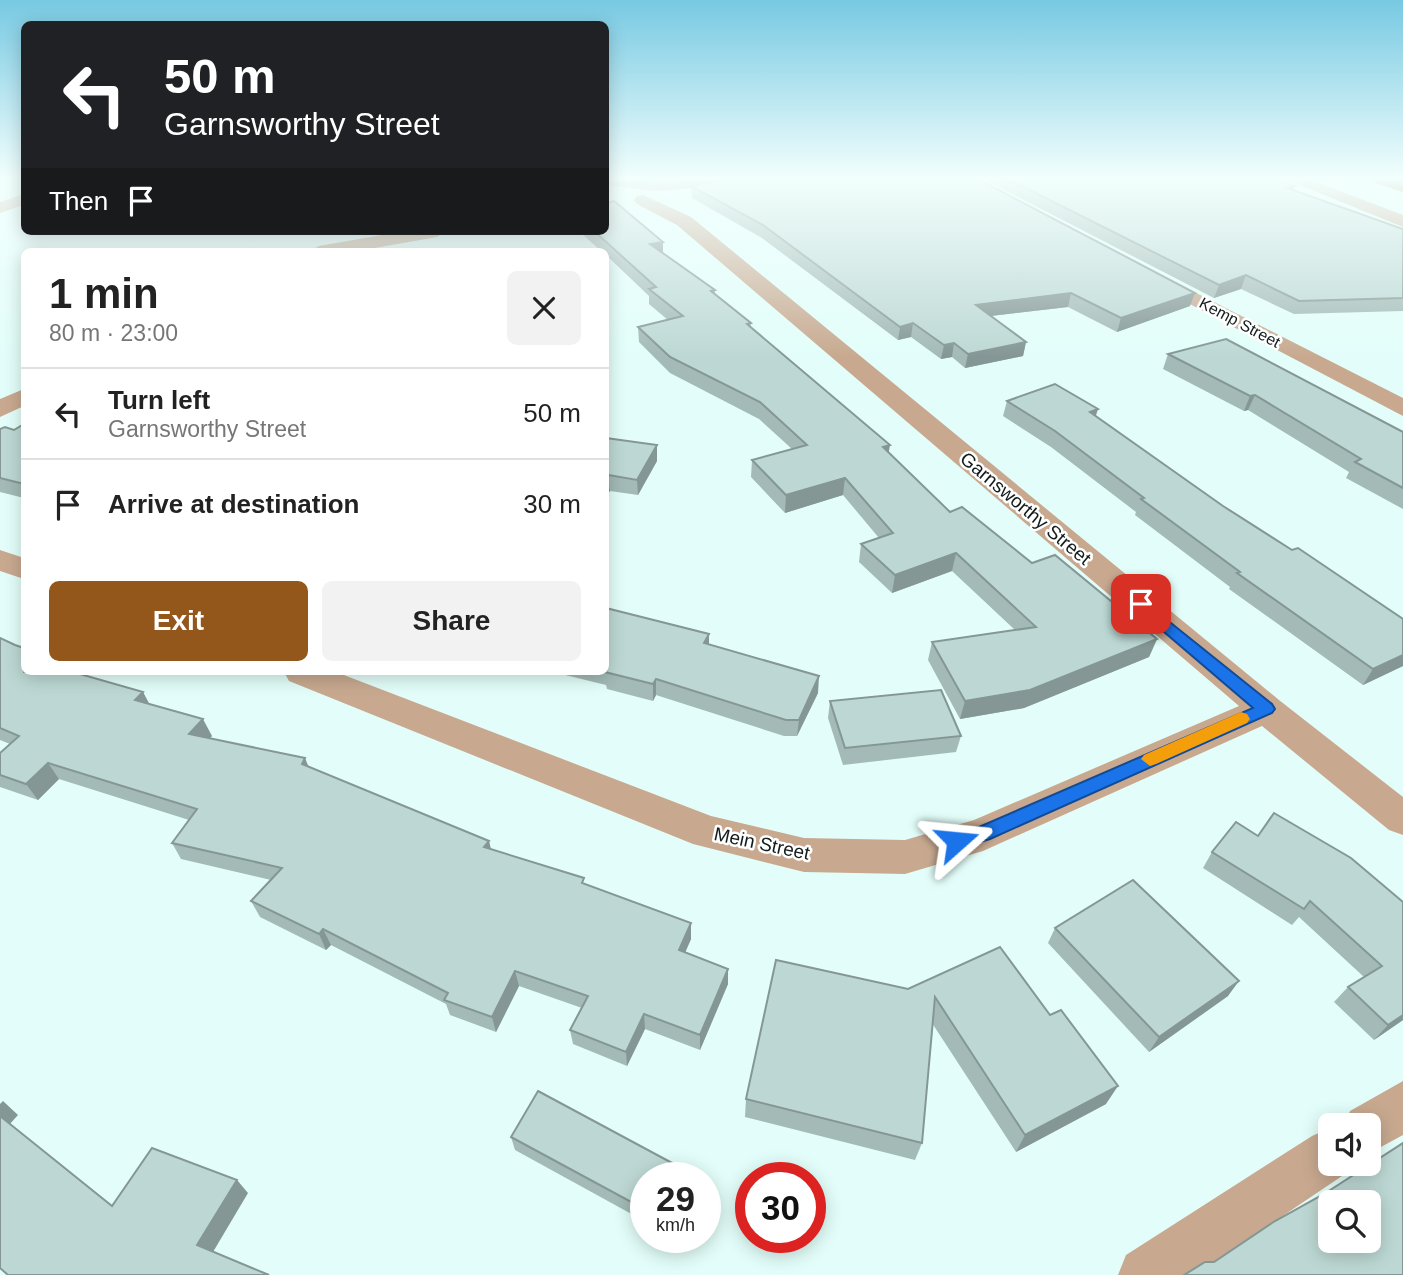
<!DOCTYPE html>
<meta charset="utf-8">
<style>
:root{--surface:#fff;--page:#f2f2f2;--text:#222;--muted:#767676;--line:#e0e0e0;--accent:#94571b}
body{margin:0;font-family:Helvetica,sans-serif;background:var(--page);color:var(--text);height:100vh;display:flex;flex-direction:column;font-size:26px;white-space:nowrap}
*{box-sizing:border-box;margin:0}
p{font-size:23px;color:var(--muted)}
.icon{flex:none;width:38px;height:38px;fill:none;stroke:currentColor;stroke-width:2;stroke-linecap:round;stroke-linejoin:round}
.map{position:relative;flex:1;overflow:hidden}
.sheet{position:absolute;left:21px;top:248px;width:588px;height:427px;display:flex;flex-direction:column;background:var(--surface);border-radius:10px;box-shadow:0 4px 18px #0003}
.sheet>*{flex:none}
.top-card{position:absolute;left:21px;top:21px;width:588px;height:214px;border-radius:10px;box-shadow:0 4px 18px #0003;background:#202124;color:#fff;overflow:hidden}
.buttons{position:absolute;left:1318px;top:1113px;display:grid;gap:14px}
.buttons a{display:grid;place-items:center;width:63px;height:63px;border-radius:10px;background:var(--surface);box-shadow:0 4px 18px #0003;font-size:35px}
.speed{position:absolute;left:630px;top:1162px;display:flex;gap:14px;font-size:35px;font-weight:700;text-align:center}
.speed>*{display:grid;place-content:center;width:91px;height:91px;border-radius:50%;background:var(--surface);box-shadow:0 4px 18px #0003;line-height:1}
.speed small{font-size:18px;font-weight:400}
.speed .limit{border:10px solid #d22;background:#fff;color:#111}
.pin{position:absolute;display:grid;place-items:center;width:60px;height:60px;color:#fff;margin:-30px;border-radius:14px;box-shadow:0 4px 10px #0006}
.me{position:absolute;width:77px;margin:-38px;rotate:72deg;stroke-linejoin:round;filter:drop-shadow(0 0 5px #0008)}
.turn{display:flex;align-items:center;gap:24px;height:147px;padding:0 28px;font-size:32px}
.turn .icon{width:91px;height:91px;stroke-width:2.5}
.turn b{display:block;font-size:49px;line-height:60px}
.then{display:flex;align-items:center;height:66px;padding:0 28px;background:#0003;gap:14px;font-size:26px}
.round{display:grid;place-items:center;flex:none;width:74px;height:74px;border-radius:10px;background:var(--page)}
.overview{display:flex;align-items:center;justify-content:space-between;height:119px;padding:0 28px}
h1{font-size:42px;font-weight:800;line-height:52px}
.button{display:flex;gap:14px;margin-top:auto;padding:14px 28px}
.button a{flex:1;height:80px;border-radius:10px;background:var(--accent);color:#fff;font-size:28px;font-weight:800;line-height:80px;text-align:center}
.button a+a{background:var(--page);color:var(--text)}
ul{padding:0;list-style:none}
li{display:flex;align-items:center;gap:21px;height:91px;padding:0 28px;border-top:2px solid var(--line)}
li div{flex:1}
li b{display:block;font-size:26px}
li em{font-style:normal}
.map>svg:first-child{display:block}
.lines{fill:none;stroke-linecap:round;stroke-linejoin:round}
.minor{fill:#c8a990;fill-rule:evenodd}
.trunk{fill:#945a1e;fill-rule:evenodd}
.wall{fill:#a3bab6}
.shaded-wall{fill:#849794}
.building{fill:#bdd8d4;stroke:#849794;stroke-width:2;fill-rule:evenodd}
.route{fill:#1a73e8;stroke:#114b97;stroke-width:2}
.slow{fill:#f59e0b}
.labels{text-anchor:middle;stroke-width:5;stroke-linejoin:round;paint-order:stroke}
.far-street-label{font-size:16px;fill:#121c1b;stroke:#fff}
.street-label{font-size:19px;fill:#121c1b;stroke:#fff}
</style>
<div class="map">
<svg width="1403" height="1275" viewBox="0 0 1403 1275">
<rect width="100%" height="100%" fill="#e3fefa"/>
<g class="lines">
<g class="minor">
<path d="M 606,179 L 654,181 L 755,179 L 746,184 L 656,191 L 606,185 Z"/>
<path d="M 1285,179 L 1308,179 L 1403,215 L 1403,227 Z"/>
<path d="M 24,194 L 24,205 L 0,213 L 0,202 Z"/>
<path d="M 643,195 L 691,217 L 1279,700 L 1403,797 L 1403,835 L 1389,830 L 1262,726 L 983,851 L 905,874 L 804,872 L 693,844 L 289,681 L 284,672 L 336,672 L 711,816 L 804,838 L 905,840 L 974,820 L 1239,706 L 677,225 L 637,204 L 634,200 L 637,196 Z"/>
<path d="M 405,231 L 446,231 L 437,237 L 352,252 L 309,252 L 319,246 Z"/>
<path d="M 1153,271 L 1403,398 L 1403,416 L 1146,281 L 1143,277 Z"/>
<path d="M 24,389 L 24,406 L 0,417 L 0,399 Z"/>
<path d="M 0,550 L 24,558 L 24,579 L 0,571 Z"/>
<path d="M 1403,1081 L 1403,1135 L 1368,1154 L 1368,1125 L 1344,1125 L 1350,1111 Z"/>
<path d="M 1330,1128 L 1330,1164 L 1352,1164 L 1348,1172 L 1195,1275 L 1118,1275 L 1126,1255 L 1312,1136 Z"/>
</g>
<path class="trunk" d="M 1373,179 L 1403,179 L 1403,192 L 1376,183 Z"/>
</g>
<g class="wall">
<path d="M 981,178 L 1274,178 L 1295,186 L 1293,190 L 1403,229 L 1403,311 L 1294,314 L 1241,289 L 1214,298 Z"/>
<path d="M 691,186 L 1190,306 L 1117,332 L 1068,307 L 991,316 L 1026,342 L 1023,356 L 965,368 L 952,357 L 941,359 L 911,337 L 898,340 L 762,238 L 692,198 Z"/>
<path d="M 579,231 L 606,231 L 663,253 L 715,290 L 715,294 L 751,323 L 751,328 L 889,453 L 950,512 L 1157,639 L 1149,657 L 1024,708 L 960,719 L 928,660 L 932,642 L 1015,630 L 952,571 L 892,593 L 859,562 L 861,544 L 879,538 L 843,495 L 785,513 L 751,477 L 752,460 L 792,449 L 759,419 L 670,373 L 639,342 L 638,327 L 668,320 L 649,304 L 649,296 L 606,255 L 606,252 L 602,252 Z"/>
<path d="M 1168,354 L 1403,432 L 1403,509 L 1346,478 L 1349,472 L 1248,410 L 1244,411 L 1163,369 Z"/>
<path d="M 1007,401 L 1096,416 L 1403,666 L 1363,685 L 1229,589 L 1230,587 L 1135,515 L 1136,512 L 1051,447 L 1003,416 Z"/>
<path d="M 24,424 L 24,498 L 0,492 L 0,429 L 14,430 Z"/>
<path d="M 606,438 L 657,461 L 638,495 L 610,491 Z"/>
<path d="M 606,608 L 709,644 L 818,693 L 797,736 L 784,736 L 656,695 L 653,701 L 607,689 L 606,685 L 553,672 L 606,672 Z"/>
<path d="M 0,638 L 24,672 L 143,692 L 149,704 L 212,736 L 209,739 L 309,767 L 491,849 L 691,923 L 691,939 L 685,953 L 728,969 L 728,984 L 700,1050 L 645,1029 L 627,1066 L 573,1044 L 570,1030 L 582,1008 L 519,986 L 496,1032 L 450,1015 L 446,1004 L 331,945 L 326,950 L 260,917 L 251,901 L 271,880 L 181,859 L 172,843 L 189,820 L 59,779 L 38,800 L 0,787 L 0,753 L 10,744 L 0,740 Z"/>
<path d="M 830,701 L 961,736 L 956,752 L 843,765 L 828,718 Z"/>
<path d="M 1258,836 L 1351,858 L 1403,1020 L 1374,1040 L 1334,1002 L 1348,987 L 1364,977 L 1299,917 L 1292,925 L 1203,868 L 1212,852 Z"/>
<path d="M 1055,928 L 1228,996 L 1149,1052 L 1048,943 Z"/>
<path d="M 1000,947 L 1106,1104 L 1016,1152 L 932,1023 L 922,1143 L 915,1160 L 745,1117 L 746,1099 L 908,989 Z"/>
<path d="M 511,1137 L 646,1178 L 646,1222 L 515,1150 Z"/>
</g>
<g class="shaded-wall">
<path d="M 663,242 L 663,256 L 650,244 Z"/>
<path d="M 1246,275 L 1241,289 L 1214,298 L 1219,285 Z"/>
<path d="M 1071,293 L 1068,307 L 973,318 L 976,305 Z"/>
<path d="M 1195,293 L 1190,306 L 1117,332 L 1121,318 Z"/>
<path d="M 913,323 L 911,337 L 898,340 L 900,327 Z"/>
<path d="M 1026,342 L 1023,356 L 965,368 L 968,354 Z"/>
<path d="M 954,343 L 952,357 L 941,359 L 944,345 Z"/>
<path d="M 1255,395 L 1248,410 L 1244,411 L 1250,396 Z"/>
<path d="M 1098,409 L 1093,425 L 1090,412 Z"/>
<path d="M 657,445 L 657,461 L 638,495 L 637,480 Z"/>
<path d="M 890,445 L 887,462 L 883,447 Z"/>
<path d="M 609,475 L 610,491 L 606,498 L 606,481 Z"/>
<path d="M 845,478 L 843,495 L 785,513 L 786,495 Z"/>
<path d="M 956,553 L 952,571 L 892,593 L 895,575 Z"/>
<path d="M 709,634 L 709,650 L 704,643 Z"/>
<path d="M 1157,639 L 1149,657 L 1024,708 L 960,719 L 965,701 Z"/>
<path d="M 1403,655 L 1403,666 L 1363,685 L 1373,669 Z"/>
<path d="M 819,676 L 818,693 L 797,736 L 799,720 Z"/>
<path d="M 656,679 L 656,695 L 653,701 L 653,684 Z"/>
<path d="M 143,692 L 152,709 L 135,700 Z"/>
<path d="M 203,719 L 212,736 L 198,751 L 189,734 Z"/>
<path d="M 305,758 L 312,775 L 302,764 Z"/>
<path d="M 48,763 L 59,779 L 38,800 L 26,784 Z"/>
<path d="M 489,841 L 493,857 L 484,847 Z"/>
<path d="M 691,923 L 691,939 L 679,966 L 679,950 Z"/>
<path d="M 323,929 L 331,945 L 326,950 L 319,934 Z"/>
<path d="M 728,969 L 728,984 L 700,1050 L 700,1035 Z"/>
<path d="M 515,971 L 519,986 L 496,1032 L 492,1017 Z"/>
<path d="M 1239,981 L 1228,996 L 1149,1052 L 1159,1037 Z"/>
<path d="M 644,1014 L 645,1029 L 627,1066 L 626,1052 Z"/>
<path d="M 1403,1015 L 1403,1020 L 1374,1040 L 1388,1025 Z"/>
<path d="M 1118,1086 L 1106,1104 L 1016,1152 L 1025,1135 Z"/>
<path d="M 3,1101 L 18,1115 L 9,1125 L 0,1117 L 0,1104 Z"/>
<path d="M 237,1180 L 248,1193 L 210,1257 L 197,1245 Z"/>
</g>
<g class="building">
<path d="M 729,178 L 976,178 L 1195,293 L 1121,318 L 1071,293 L 976,305 L 1026,342 L 968,354 L 954,343 L 944,345 L 913,323 L 900,327 L 763,225 L 691,186 Z"/>
<path d="M 1006,178 L 1274,178 L 1295,186 L 1287,188 L 1403,229 L 1403,298 L 1299,301 L 1246,275 L 1219,285 Z"/>
<path d="M 614,201 L 663,242 L 650,244 L 715,290 L 711,291 L 751,323 L 747,324 L 890,445 L 883,447 L 950,512 L 962,507 L 1032,563 L 1055,555 L 1157,639 L 1030,690 L 965,701 L 932,642 L 1036,627 L 956,553 L 895,575 L 861,544 L 893,533 L 845,478 L 786,495 L 752,460 L 807,445 L 760,402 L 670,357 L 638,327 L 683,316 L 649,289 L 656,287 L 594,231 L 606,231 L 606,203 Z"/>
<path d="M 1226,339 L 1403,432 L 1403,488 L 1355,462 L 1361,459 L 1255,395 L 1250,396 L 1168,354 Z"/>
<path d="M 1055,384 L 1098,409 L 1090,412 L 1223,506 L 1292,550 L 1298,548 L 1403,619 L 1403,655 L 1373,669 L 1237,573 L 1240,572 L 1141,499 L 1144,498 L 1055,431 L 1007,401 Z"/>
<path d="M 24,424 L 24,484 L 0,478 L 0,429 L 5,427 L 14,430 Z"/>
<path d="M 606,438 L 657,445 L 637,480 L 609,475 L 606,481 Z"/>
<path d="M 606,608 L 709,634 L 704,643 L 819,676 L 799,720 L 786,720 L 656,679 L 653,684 L 605,672 L 607,669 L 606,669 Z"/>
<path d="M 0,638 L 15,645 L 24,648 L 24,672 L 73,672 L 143,692 L 135,700 L 203,719 L 189,734 L 305,758 L 302,764 L 489,841 L 484,847 L 584,878 L 582,883 L 691,923 L 679,950 L 728,969 L 700,1035 L 644,1014 L 626,1052 L 570,1030 L 588,996 L 515,971 L 492,1017 L 444,1000 L 448,993 L 323,929 L 319,934 L 251,901 L 282,868 L 172,843 L 197,809 L 48,763 L 26,784 L 0,775 L 0,753 L 19,736 L 0,728 Z"/>
<path d="M 941,690 L 961,736 L 845,748 L 830,701 Z"/>
<path d="M 1274,813 L 1351,858 L 1403,902 L 1403,1015 L 1388,1025 L 1348,987 L 1382,966 L 1310,901 L 1304,909 L 1212,852 L 1236,822 L 1258,836 Z"/>
<path d="M 1133,880 L 1239,981 L 1159,1037 L 1055,928 Z"/>
<path d="M 1000,947 L 1050,1015 L 1061,1010 L 1118,1086 L 1025,1135 L 935,997 L 922,1143 L 746,1099 L 776,960 L 908,989 Z"/>
<path d="M 538,1091 L 700,1178 L 646,1178 L 646,1210 L 511,1137 Z"/>
<path d="M 0,1116 L 112,1206 L 152,1148 L 237,1180 L 197,1245 L 269,1275 L 8,1275 L 0,1268 Z"/>
<path d="M 1403,1143 L 1403,1275 L 1184,1275 L 1205,1262 L 1214,1262 L 1275,1221 L 1324,1194 ZM 1330,1202 L 1368,1202 L 1368,1241 L 1330,1241 Z"/>
</g>
<linearGradient id="sky" x2="0" y2="1"><stop stop-color="#77c9e2"/><stop offset="0.5" stop-color="#f2fffd"/><stop offset="1" stop-color="#f2fffd" stop-opacity="0"/></linearGradient>
<rect width="1403" height="357" fill="url(#sky)"/>
<path class="route" d="M 1141,599 L 1272,704 L 1275,709 L 1272,713 L 990,839 L 957,849 L 950,847 L 947,841 L 950,836 L 979,827 L 1253,708 L 1136,608 L 1133,604 Z"/>
<path class="slow" d="M 1241,712 L 1247,714 L 1250,719 L 1247,723 L 1156,764 L 1150,766 L 1141,759 L 1144,755 Z"/>
<g class="labels">
<g class="far-street-label">
<text transform="translate(1240 322) rotate(28)" y="6">Kemp Street</text>
</g>
<g class="street-label">
<text transform="translate(1026 508) rotate(40)" y="7">Garnsworthy Street</text>
<text transform="translate(762 843) rotate(12)" y="7">Mein Street</text>
</g>
</g>
</svg>
<div class="buttons">
<a><svg class="icon" aria-label="sound" viewBox="0 0 24 24"><path d="M4 9h4l5-4v14l-5-4H4zM17 9q2 3 0 6"/></svg></a>
<a><svg class="icon" aria-label="search" viewBox="0 0 24 24"><circle cx="10" cy="10" r="6"/><path d="M15 15l6 6"/></svg></a>
</div>
<div class="speed"><div>29<small>km/h</small></div><div class="limit">30</div></div>
<div class="pin" style="left:1141px;top:604px;background:#d93025"><svg class="icon" aria-label="arrive" viewBox="0 0 24 24"><path d="M6 21V4h12l-3 4 3 4H6"/></svg></div>
<svg class="me" style="left:957px;top:841px" viewBox="-20 -20 40 40"><path d="M0-17L14 15 0 8-14 15z" fill="#1a73e8" stroke="#fff" stroke-width="4"/></svg>
<div class="top-card">
<div class="turn"><svg class="icon" aria-label="left" viewBox="0 0 24 24"><path d="M17 20v-9H6M10 6l-5 5 5 5"/></svg><div><b>50 m</b>Garnsworthy Street</div></div>
<div class="then">Then<svg class="icon" aria-label="arrive" viewBox="0 0 24 24"><path d="M6 21V4h12l-3 4 3 4H6"/></svg></div>
</div>
<section class="sheet">
<div class="overview"><div><h1>1 min</h1><p>80 m · 23:00</p></div><a class="round"><svg class="icon" aria-label="close" viewBox="0 0 24 24"><path d="M6 6l12 12M18 6L6 18"/></svg></a></div>
<ul>
<li><svg class="icon" aria-label="left" viewBox="0 0 24 24"><path d="M17 20v-9H6M10 6l-5 5 5 5"/></svg><div><b>Turn left</b><p>Garnsworthy Street</p></div><em>50 m</em></li>
<li><svg class="icon" aria-label="arrive" viewBox="0 0 24 24"><path d="M6 21V4h12l-3 4 3 4H6"/></svg><div><b>Arrive at destination</b></div><em>30 m</em></li>
</ul>
<div class="button"><a>Exit</a><a>Share</a></div>
</section>
</div>
